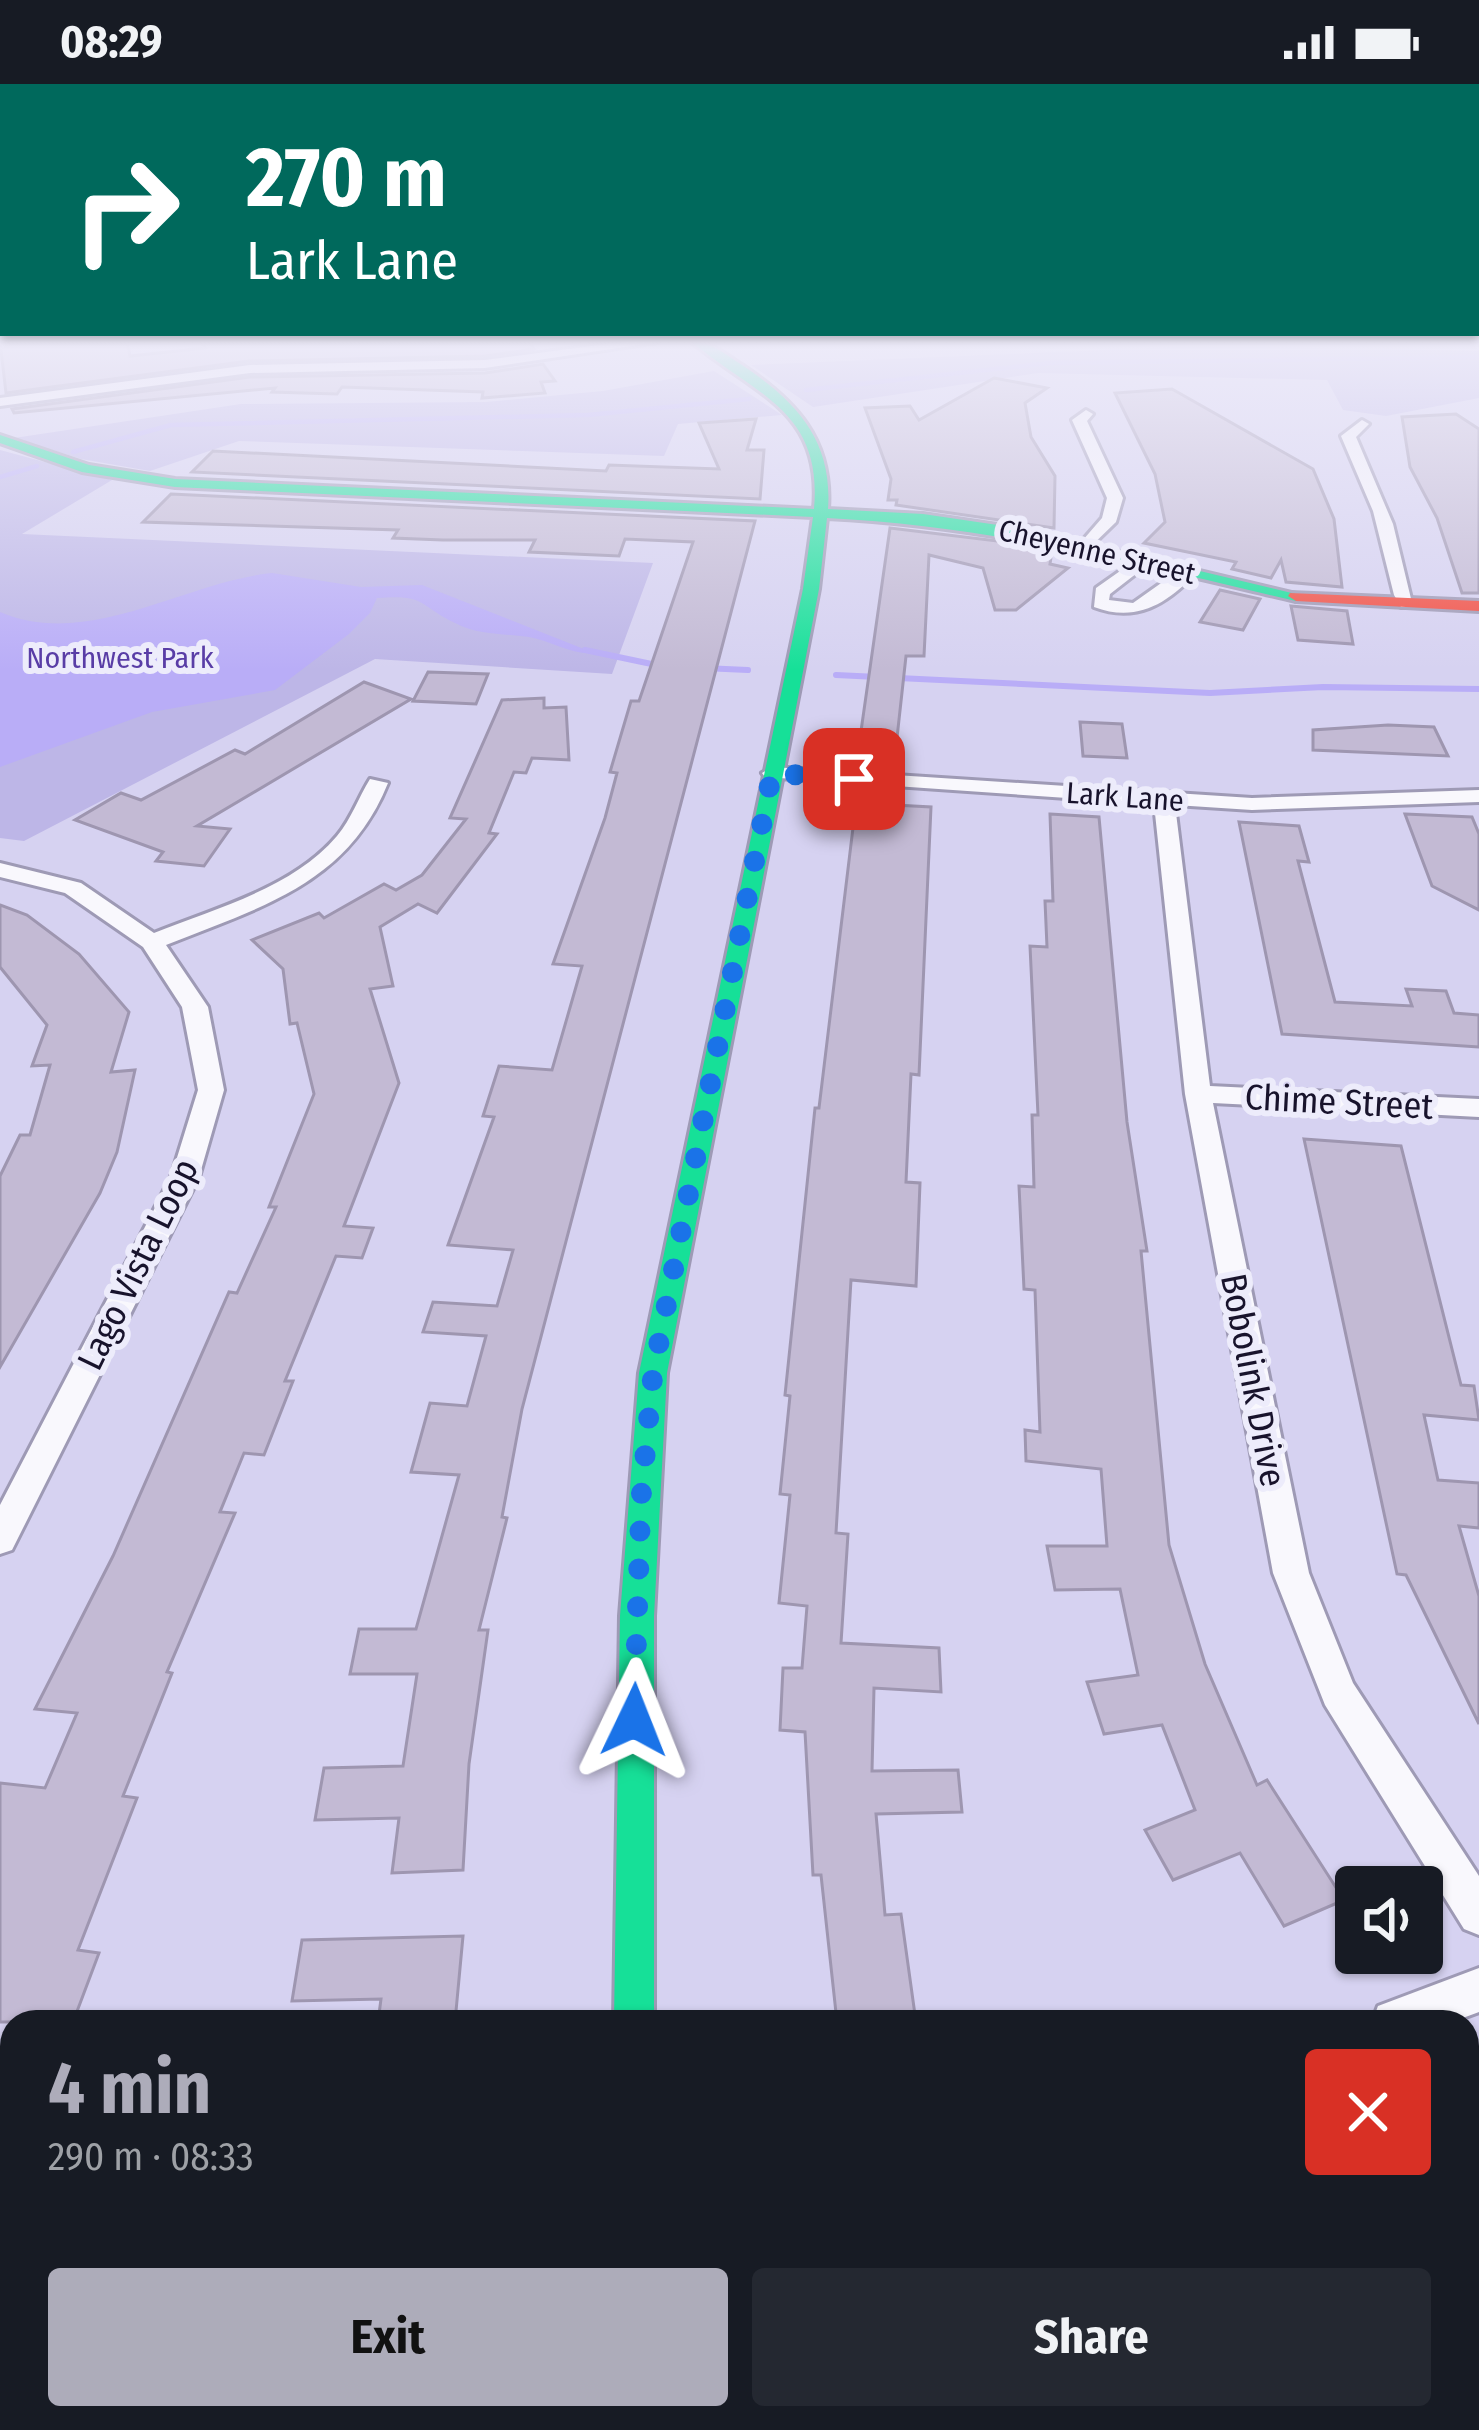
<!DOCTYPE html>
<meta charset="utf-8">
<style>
:root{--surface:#171b24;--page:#242831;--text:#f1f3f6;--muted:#9ea1a6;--accent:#adacba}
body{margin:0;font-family:"Fira Sans Condensed",sans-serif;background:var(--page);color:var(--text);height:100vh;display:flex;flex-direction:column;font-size:45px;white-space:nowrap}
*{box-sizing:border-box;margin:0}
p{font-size:39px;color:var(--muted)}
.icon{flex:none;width:66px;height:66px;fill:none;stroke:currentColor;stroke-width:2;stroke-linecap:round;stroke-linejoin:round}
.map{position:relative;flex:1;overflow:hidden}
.panel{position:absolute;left:0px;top:1926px;width:1479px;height:420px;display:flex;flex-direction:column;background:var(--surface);border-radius:36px 36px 0 0;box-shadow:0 3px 9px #0004}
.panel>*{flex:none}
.guide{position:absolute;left:0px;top:0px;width:1479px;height:252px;box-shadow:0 3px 9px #0004;background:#00695c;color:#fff;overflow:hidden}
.buttons{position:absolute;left:1335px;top:1782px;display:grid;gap:24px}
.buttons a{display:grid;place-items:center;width:108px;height:108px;border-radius:12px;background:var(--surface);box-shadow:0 3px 9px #0004;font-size:60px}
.pin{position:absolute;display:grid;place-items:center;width:102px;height:102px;color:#fff;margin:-51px;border-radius:24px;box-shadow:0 6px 18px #0006}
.me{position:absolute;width:132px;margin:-66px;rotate:2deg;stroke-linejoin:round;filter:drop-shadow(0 0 9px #0008)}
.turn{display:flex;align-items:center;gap:42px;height:252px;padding:0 48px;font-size:54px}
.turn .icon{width:156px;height:156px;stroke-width:2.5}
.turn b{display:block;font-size:84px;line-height:102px}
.round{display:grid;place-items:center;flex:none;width:126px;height:126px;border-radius:12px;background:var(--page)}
.headline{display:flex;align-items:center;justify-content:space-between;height:204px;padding:0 48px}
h1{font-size:72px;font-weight:700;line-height:90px;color:var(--accent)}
.cta{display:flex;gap:24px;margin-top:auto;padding:24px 48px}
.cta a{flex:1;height:138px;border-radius:12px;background:var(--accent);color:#111;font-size:48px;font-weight:700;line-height:138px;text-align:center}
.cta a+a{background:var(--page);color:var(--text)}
.status{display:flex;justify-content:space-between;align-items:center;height:84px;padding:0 60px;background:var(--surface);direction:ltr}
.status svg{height:33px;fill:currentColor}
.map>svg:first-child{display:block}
.green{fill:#bdb6e7}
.water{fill:#b9adf7}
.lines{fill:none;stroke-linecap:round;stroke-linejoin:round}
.stream-far1{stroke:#b9adf7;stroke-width:4.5}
.stream{stroke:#b9adf7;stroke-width:6}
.building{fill:#c3bad4;stroke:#9e96b0;stroke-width:3}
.street-casing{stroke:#9e9ab5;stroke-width:6}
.fast-casing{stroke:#9e9ab5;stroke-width:6}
.jam-casing{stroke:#9e9ab5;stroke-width:6}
.street{fill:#f9f8fd;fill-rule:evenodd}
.fast{fill:#16e098;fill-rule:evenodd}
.jam{fill:#f24e42;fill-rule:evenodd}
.route{stroke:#1a73e8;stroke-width:21;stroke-dasharray:0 37.8}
.labels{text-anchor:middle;stroke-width:12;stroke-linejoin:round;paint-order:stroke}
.far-street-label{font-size:30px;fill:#18132c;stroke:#edecfb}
.far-park-label{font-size:30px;fill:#593da6;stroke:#edecfb}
.street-label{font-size:36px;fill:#18132c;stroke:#edecfb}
</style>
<div class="status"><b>08:29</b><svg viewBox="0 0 49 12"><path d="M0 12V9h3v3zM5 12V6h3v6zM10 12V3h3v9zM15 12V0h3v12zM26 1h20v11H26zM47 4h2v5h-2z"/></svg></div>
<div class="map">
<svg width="1479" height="2346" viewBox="0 0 1479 2346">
<rect width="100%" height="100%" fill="#d6d2f1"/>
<g class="green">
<path d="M 1201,262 L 1479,267 L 1479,314 L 1386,332 L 1343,326 L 1327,296 L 1038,289 L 813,323 L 751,281 Z"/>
<path d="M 714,287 L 782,331 L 678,340 L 664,372 L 239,357 L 150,387 L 81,375 L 14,354 L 241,320 L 486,318 L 603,307 Z"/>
<path d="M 0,366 L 112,396 L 22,450 L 653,479 L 612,590 L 375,575 L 24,757 L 0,754 Z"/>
</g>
<path class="water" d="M 272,489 L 361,503 L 422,501 L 594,569 C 572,571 551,557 529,553 C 504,549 480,552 455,539 C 418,521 426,510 377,514 L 370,529 L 349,550 L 275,606 L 152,628 L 0,683 L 0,528 C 88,566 184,498 272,489 Z"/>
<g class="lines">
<g class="stream-far1">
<path d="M 806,306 L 1050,279 L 1479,273"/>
<path d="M 73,368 L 171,341 L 588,331 L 749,315"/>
<path d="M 0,393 L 37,382"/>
</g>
<g class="stream">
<path d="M 585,566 L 661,582"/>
<path d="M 703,584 L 748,586"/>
<path d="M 836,591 L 1210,609 L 1323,603 L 1479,605"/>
</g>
</g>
<g class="building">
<path d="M 0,258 L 127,258 L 130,272 L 205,264 L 201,258 L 529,258 L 534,265 L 485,272 L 249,277 L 6,309 Z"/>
<path d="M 543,280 L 555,297 L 541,298 L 545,309 L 482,314 L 483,308 L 342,303 L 337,310 L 272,308 L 275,304 L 14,329 L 12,325 L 250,293 L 485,289 Z"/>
<path d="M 994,294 L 1047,304 L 1025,319 L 1031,353 L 1055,392 L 1054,444 L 896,421 L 897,416 L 888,416 L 891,395 L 865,324 L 910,322 L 919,336 Z"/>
<path d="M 1172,305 L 1313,385 L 1334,435 L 1342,503 L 1286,498 L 1281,476 L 1271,494 L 1232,485 L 1236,478 L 1144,459 L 1165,438 L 1155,390 L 1115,309 Z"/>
<path d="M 1456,330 L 1479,345 L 1479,509 L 1462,509 L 1437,434 L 1410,383 L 1402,333 Z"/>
<path d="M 756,335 L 747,366 L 764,366 L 760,415 L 192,388 L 213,367 L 606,387 L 609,381 L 719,385 L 699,339 Z"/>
<path d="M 171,410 L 755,437 L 522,1325 L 502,1433 L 507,1434 L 479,1546 L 488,1546 L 469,1680 L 463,1786 L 392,1789 L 399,1734 L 315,1736 L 324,1684 L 403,1682 L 417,1590 L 350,1590 L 359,1545 L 416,1545 L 459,1391 L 411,1388 L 430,1319 L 467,1322 L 486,1252 L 423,1248 L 433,1218 L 497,1222 L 513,1166 L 448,1161 L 494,1033 L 483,1032 L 499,982 L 552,986 L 582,882 L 553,880 L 605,734 L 617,689 L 610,688 L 631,617 L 639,617 L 693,458 L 625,455 L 619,472 L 529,468 L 535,456 L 443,456 L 393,454 L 398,446 L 143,438 Z"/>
<path d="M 890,444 L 1023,460 L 1052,467 L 1050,480 L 1068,484 L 1016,526 L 995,526 L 983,484 L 929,471 L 924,572 L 906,572 L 896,663 L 859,661 Z"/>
<path d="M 1220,506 L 1260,515 L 1243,546 L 1200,538 Z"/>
<path d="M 1291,522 L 1347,527 L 1353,560 L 1298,556 Z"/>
<path d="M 428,588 L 488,590 L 476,620 L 413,617 Z"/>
<path d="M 364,598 L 411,615 L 197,742 L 230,745 L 204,782 L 156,777 L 163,768 L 75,736 L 121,709 L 141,716 L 235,666 L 245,670 Z"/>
<path d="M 544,614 L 544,624 L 566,623 L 569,676 L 532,674 L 526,689 L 514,688 L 489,749 L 497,750 L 437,829 L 418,820 L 380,843 L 393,902 L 370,905 L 399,999 L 344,1142 L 373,1144 L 362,1174 L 336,1172 L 285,1297 L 293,1297 L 264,1371 L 244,1369 L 220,1428 L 235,1429 L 167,1588 L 172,1589 L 123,1712 L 137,1714 L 78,1866 L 99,1869 L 73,1938 L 0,1938 L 0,1699 L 45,1704 L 77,1629 L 35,1625 L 113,1472 L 229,1208 L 237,1209 L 276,1123 L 269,1123 L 314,1010 L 297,939 L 290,940 L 283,885 L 252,856 L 319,829 L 324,834 L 384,800 L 396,806 L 422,791 L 466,735 L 450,734 L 502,616 Z"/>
<path d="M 1080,638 L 1122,640 L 1127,674 L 1083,672 Z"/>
<path d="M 1388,641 L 1434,643 L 1448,672 L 1313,666 L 1313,646 Z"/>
<path d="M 856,719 L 931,723 L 919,991 L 911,990 L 906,1098 L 920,1099 L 916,1202 L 851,1196 L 836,1449 L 848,1450 L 841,1559 L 939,1564 L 941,1608 L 874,1604 L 872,1687 L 958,1686 L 962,1728 L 876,1730 L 885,1831 L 901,1830 L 916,1938 L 837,1938 L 821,1791 L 813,1791 L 805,1648 L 780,1646 L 783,1584 L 802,1584 L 807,1522 L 779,1519 L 790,1411 L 780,1410 L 790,1312 L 785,1311 L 815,1024 L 819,1024 Z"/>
<path d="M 1050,730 L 1099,733 L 1127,1038 L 1147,1167 L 1141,1167 L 1169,1461 L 1205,1580 L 1257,1701 L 1267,1696 L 1344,1816 L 1284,1842 L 1240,1769 L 1173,1796 L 1145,1746 L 1195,1726 L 1162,1641 L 1104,1650 L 1087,1598 L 1138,1591 L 1120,1505 L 1055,1506 L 1047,1462 L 1107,1462 L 1101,1385 L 1026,1377 L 1025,1346 L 1040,1348 L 1035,1206 L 1024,1205 L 1019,1102 L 1034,1103 L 1032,1031 L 1038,1031 L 1030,862 L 1047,863 L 1045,817 L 1053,817 Z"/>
<path d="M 1405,730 L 1472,733 L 1479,750 L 1479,826 L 1432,802 Z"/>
<path d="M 1239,738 L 1299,742 L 1309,778 L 1298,777 L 1335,918 L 1412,922 L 1406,905 L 1446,907 L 1454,929 L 1479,931 L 1479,963 L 1282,950 Z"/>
<path d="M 0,821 L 27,831 L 79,870 L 129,928 L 111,988 L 135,986 L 117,1068 L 100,1109 L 0,1283 L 0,1092 L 20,1051 L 30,1051 L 50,981 L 32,982 L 47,941 L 0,883 Z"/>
<path d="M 1304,1055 L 1401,1062 L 1461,1301 L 1474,1302 L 1479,1336 L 1424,1331 L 1438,1396 L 1479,1399 L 1479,1444 L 1459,1442 L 1479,1512 L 1479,1640 L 1406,1491 L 1397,1490 Z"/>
<path d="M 463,1852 L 455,1938 L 378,1938 L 381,1915 L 292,1917 L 302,1856 Z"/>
</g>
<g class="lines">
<defs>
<g id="street">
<path d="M 622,258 L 658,258 L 485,284 L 250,289 L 0,322 L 0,314 L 250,281 L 485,276 Z"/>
<path d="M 1086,326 L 1093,330 L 1087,337 L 1123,414 L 1116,438 L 1084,469 L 1076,464 L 1102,434 L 1107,414 L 1072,336 Z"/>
<path d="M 1362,336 L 1369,340 L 1356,353 L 1393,440 L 1413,523 L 1401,523 L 1394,511 L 1373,427 L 1341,352 Z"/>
<path d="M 1140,473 L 1149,478 L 1146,482 L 1110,510 L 1109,516 L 1133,519 L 1181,485 L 1196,489 C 1167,520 1136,539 1094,523 L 1096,504 Z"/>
<path d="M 772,683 L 1252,714 L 1479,706 L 1479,718 L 1252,726 L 1175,721 L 1210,1002 L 1479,1015 L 1479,1033 L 1213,1019 L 1309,1489 L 1353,1599 L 1479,1792 L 1479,1851 L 1464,1845 L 1325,1621 L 1273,1489 L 1185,1010 L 1154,720 L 765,693 L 762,689 Z"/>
<path d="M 370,695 L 388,699 C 347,801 260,823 166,861 L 208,923 L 224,1006 L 199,1093 L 12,1466 L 0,1470 L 0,1421 L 171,1093 L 198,1006 L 182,923 L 143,863 L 65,809 L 0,793 L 0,779 L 81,799 L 154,849 C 216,824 293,804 337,752 C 352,734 358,714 370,695 Z"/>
<path d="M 1479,1884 L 1479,1928 L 1452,1938 L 1372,1938 L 1378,1922 Z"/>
<path d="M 0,2102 L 12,2103 L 12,2151 L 0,2150 Z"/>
</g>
<g id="fast">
<path d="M 692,258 C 712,258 726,271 742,281 C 796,317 833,356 828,425 L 923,430 L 1024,445 L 1304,512 L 1296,517 C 1137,480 991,442 827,434 L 819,505 L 667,1289 L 654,1532 L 654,1938 L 614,1938 L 620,1532 L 639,1289 L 803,505 L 813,433 L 175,403 L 82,388 L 0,359 L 0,351 L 89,381 L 175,395 L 814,425 C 823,326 755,311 692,258 Z"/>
<path d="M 618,2334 L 664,2334 L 665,2346 L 619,2346 Z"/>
</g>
<path id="jam" d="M 1290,509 L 1479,517 L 1479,527 L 1296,517 L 1288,512 Z"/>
</defs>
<use href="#street" class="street-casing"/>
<use href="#fast" class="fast-casing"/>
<use href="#jam" class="jam-casing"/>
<use href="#street" class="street"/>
<use href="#fast" class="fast"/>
<use href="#jam" class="jam"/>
</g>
<linearGradient id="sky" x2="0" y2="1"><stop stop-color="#95b1ee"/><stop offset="0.44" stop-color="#edebf9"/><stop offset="1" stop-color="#edebf9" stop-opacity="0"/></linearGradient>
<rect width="1479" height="586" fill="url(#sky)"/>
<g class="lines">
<path class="route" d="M 634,1636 L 641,1414 L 653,1289 L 772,689 L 854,695"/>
</g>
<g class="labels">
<g class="far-street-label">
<text transform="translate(1097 468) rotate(13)" y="10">Cheyenne Street</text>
<text transform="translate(1125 713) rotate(4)" y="10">Lark Lane</text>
</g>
<g class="far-park-label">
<text x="120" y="584">Northwest Park</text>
</g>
<g class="street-label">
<text transform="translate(1339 1017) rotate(3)" y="13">Chime Street</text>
<text transform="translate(137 1180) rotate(-64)" y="13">Lago Vista Loop</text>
<text transform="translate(1254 1296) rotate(79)" y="13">Bobolink Drive</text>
</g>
</g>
</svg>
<div class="buttons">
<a><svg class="icon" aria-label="sound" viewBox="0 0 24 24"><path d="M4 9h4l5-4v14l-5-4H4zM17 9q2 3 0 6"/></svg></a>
</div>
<div class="pin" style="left:854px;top:695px;background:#d93025"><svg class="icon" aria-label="arrive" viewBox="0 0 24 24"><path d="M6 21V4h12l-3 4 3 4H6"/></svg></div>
<svg class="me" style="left:634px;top:1636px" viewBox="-20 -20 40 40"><path d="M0-17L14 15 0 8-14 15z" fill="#1a73e8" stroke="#fff" stroke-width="4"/></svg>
<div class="guide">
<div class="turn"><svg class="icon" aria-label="right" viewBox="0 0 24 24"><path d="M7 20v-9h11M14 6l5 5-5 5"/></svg><div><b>270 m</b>Lark Lane</div></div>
</div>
<section class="panel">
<div class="headline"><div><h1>4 min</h1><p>290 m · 08:33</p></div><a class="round" style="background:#d93025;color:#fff"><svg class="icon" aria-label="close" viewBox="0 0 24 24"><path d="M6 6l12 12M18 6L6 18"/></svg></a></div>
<div class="cta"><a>Exit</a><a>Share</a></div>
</section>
</div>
